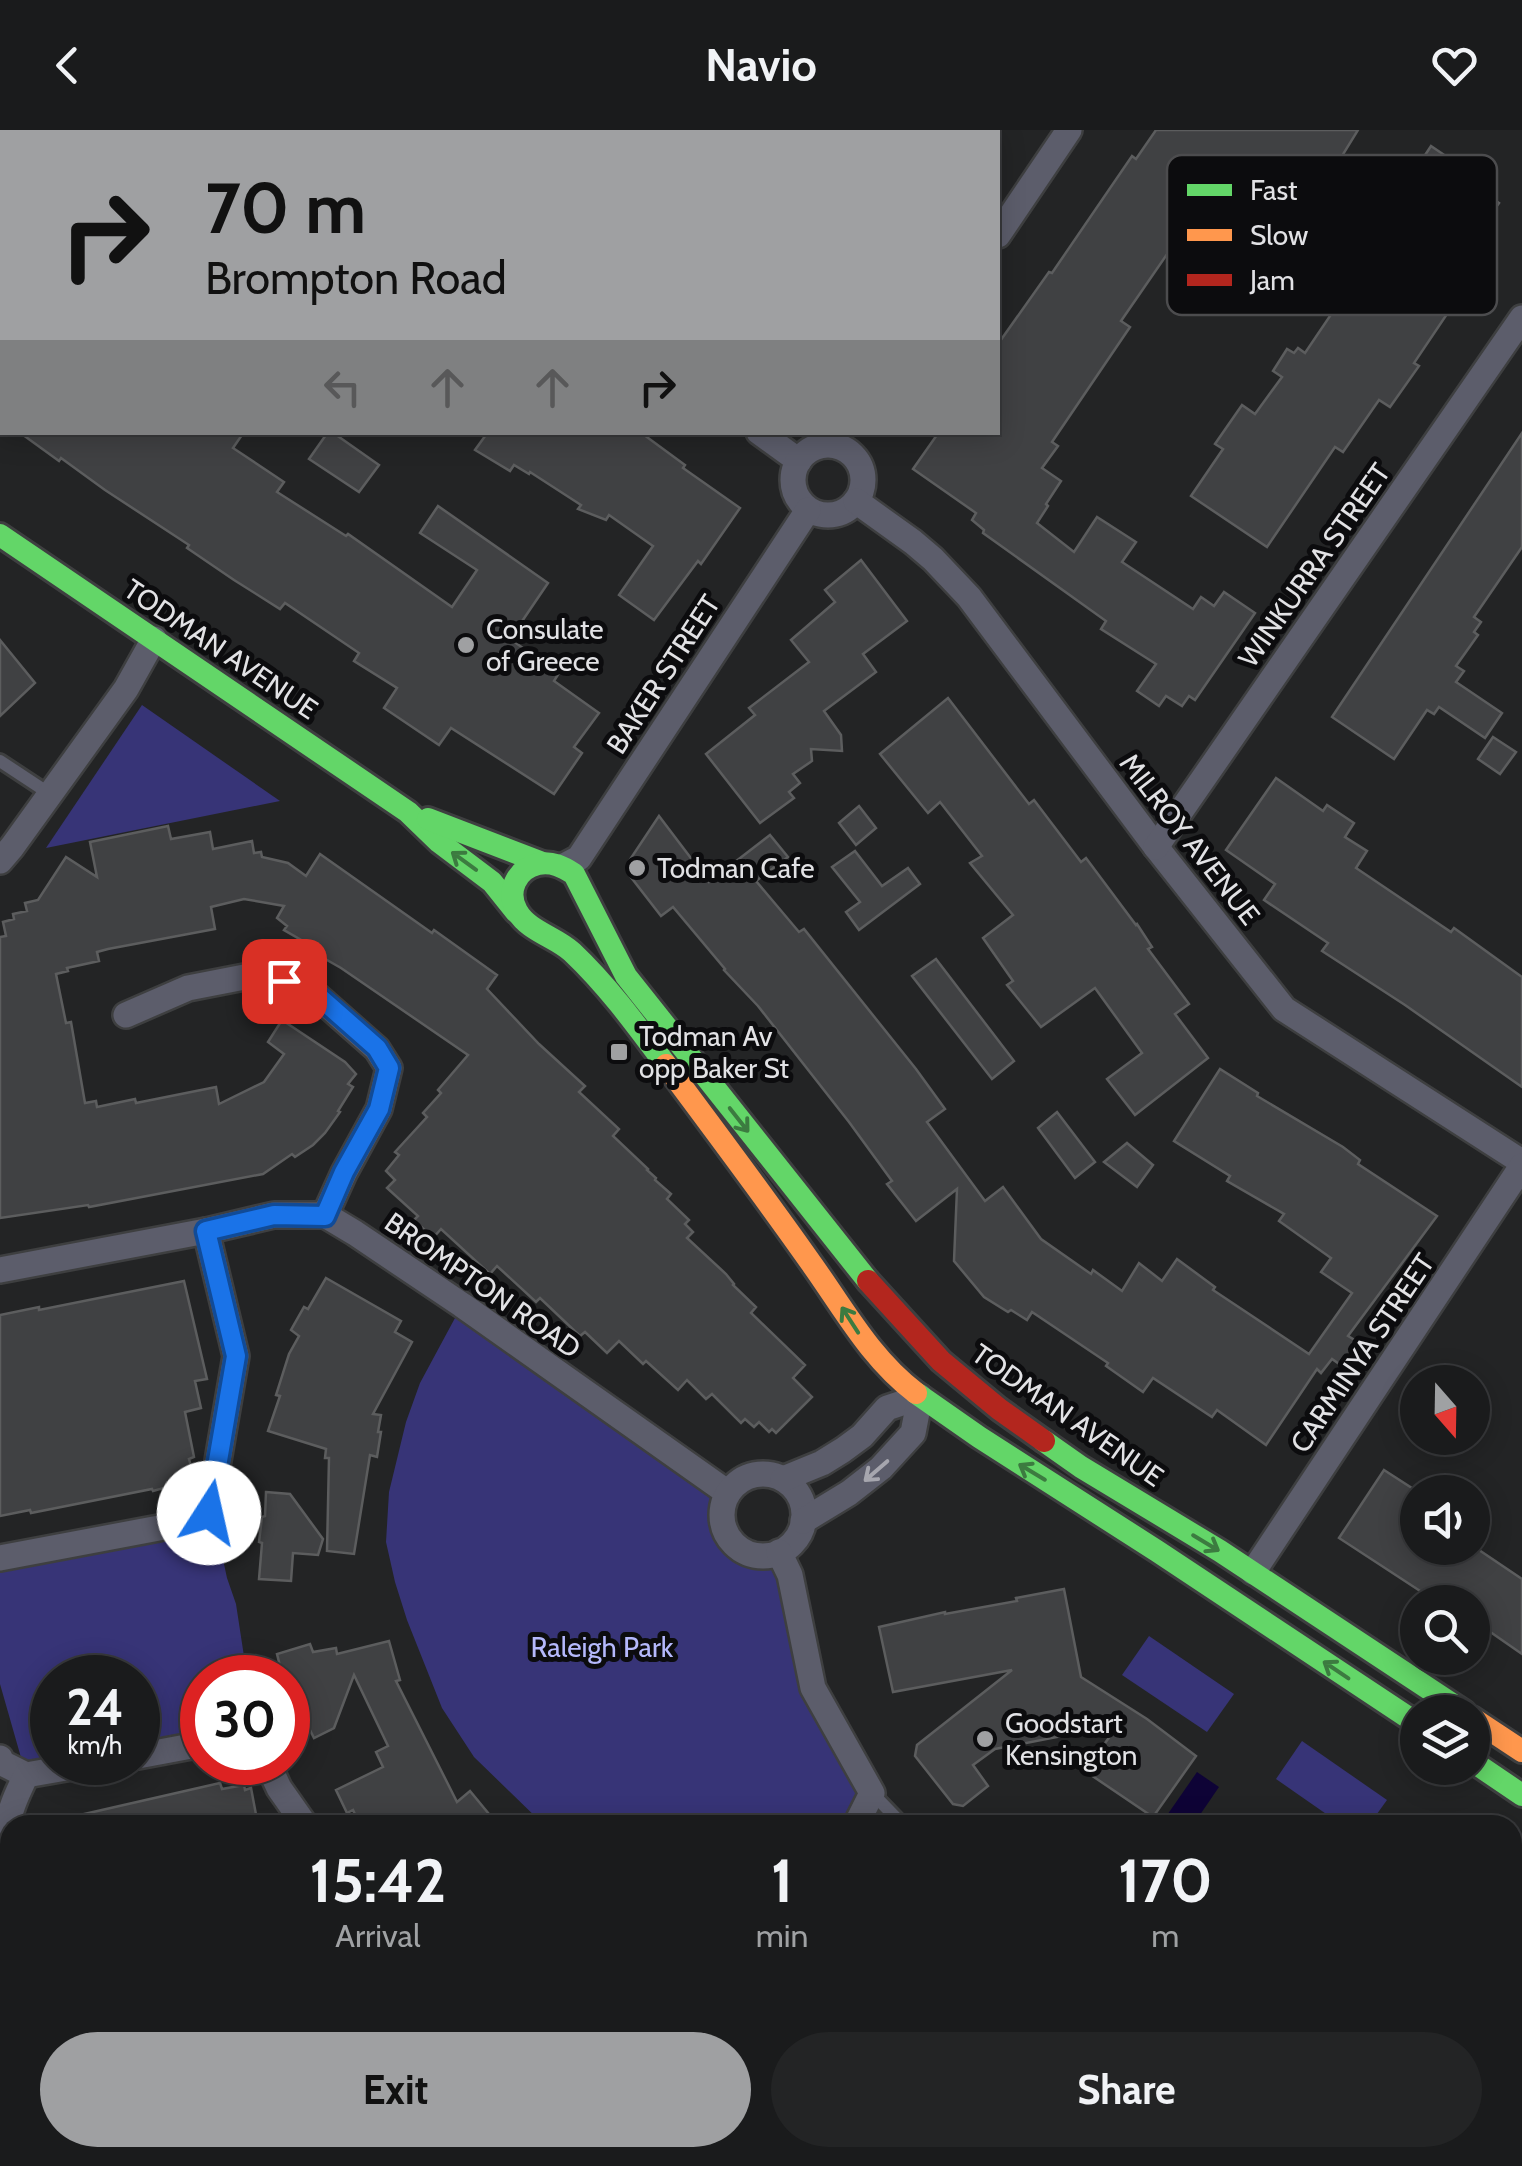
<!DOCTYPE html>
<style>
:root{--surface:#1a1b1c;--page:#232425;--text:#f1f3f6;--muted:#9fa1a3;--line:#38393b;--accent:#9fa0a2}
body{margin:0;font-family:Cabin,sans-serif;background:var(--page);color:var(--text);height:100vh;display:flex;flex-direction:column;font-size:38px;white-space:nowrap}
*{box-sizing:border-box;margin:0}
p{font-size:32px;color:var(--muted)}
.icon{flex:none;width:55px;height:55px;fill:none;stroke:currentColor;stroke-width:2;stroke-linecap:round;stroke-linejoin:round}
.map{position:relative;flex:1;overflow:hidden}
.panel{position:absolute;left:0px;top:1685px;width:1522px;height:352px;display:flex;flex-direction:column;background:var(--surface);border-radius:30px 30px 0 0;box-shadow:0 5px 25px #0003,0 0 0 2px var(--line)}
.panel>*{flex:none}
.hud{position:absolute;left:0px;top:0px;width:1000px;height:305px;box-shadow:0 5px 25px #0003,0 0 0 2px var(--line);background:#9fa0a2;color:#111;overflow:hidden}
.needle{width:65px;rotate:160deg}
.fabs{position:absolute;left:1400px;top:1235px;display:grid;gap:20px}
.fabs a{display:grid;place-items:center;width:90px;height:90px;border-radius:50%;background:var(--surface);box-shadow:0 5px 25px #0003,0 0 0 2px var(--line);font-size:50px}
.speed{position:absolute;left:30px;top:1525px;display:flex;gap:20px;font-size:50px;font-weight:700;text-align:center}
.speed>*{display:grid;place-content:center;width:130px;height:130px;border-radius:50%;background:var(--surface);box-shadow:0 5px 25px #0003,0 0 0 2px var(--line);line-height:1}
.speed small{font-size:25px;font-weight:400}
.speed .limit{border:15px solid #d22;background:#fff;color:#111}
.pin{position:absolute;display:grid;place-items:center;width:85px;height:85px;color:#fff;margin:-42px;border-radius:20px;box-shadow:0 5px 15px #0006}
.me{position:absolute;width:110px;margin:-55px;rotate:10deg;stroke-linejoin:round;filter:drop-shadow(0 0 8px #0008)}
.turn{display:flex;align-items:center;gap:35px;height:210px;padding:0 40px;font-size:45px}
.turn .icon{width:130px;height:130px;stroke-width:2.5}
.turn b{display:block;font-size:70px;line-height:85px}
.lanes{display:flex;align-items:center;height:95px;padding:0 40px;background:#0003;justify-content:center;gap:50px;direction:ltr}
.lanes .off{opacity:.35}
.eta{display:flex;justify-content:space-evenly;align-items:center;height:170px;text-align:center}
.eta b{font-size:60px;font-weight:700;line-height:70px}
.primary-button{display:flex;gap:20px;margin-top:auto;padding:20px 40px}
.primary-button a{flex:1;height:115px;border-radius:60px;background:var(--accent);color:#111;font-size:40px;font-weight:700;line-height:115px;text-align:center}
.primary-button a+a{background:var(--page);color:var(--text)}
header{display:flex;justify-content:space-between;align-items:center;height:130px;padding:0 40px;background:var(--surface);font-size:45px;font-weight:700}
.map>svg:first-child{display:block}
.green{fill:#373477}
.forest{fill:#444288}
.water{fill:#0e0336}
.building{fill:#404143;stroke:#5c5d5e;stroke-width:2.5}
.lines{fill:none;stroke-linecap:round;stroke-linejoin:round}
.lane-casing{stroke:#3e3f40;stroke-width:18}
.street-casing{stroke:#3e3f40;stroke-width:30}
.fast-casing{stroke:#3e3f40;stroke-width:28}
.slow-casing{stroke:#3e3f40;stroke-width:28}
.jam-casing{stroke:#3e3f40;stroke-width:28}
.lane{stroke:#5c5d6b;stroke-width:12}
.street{stroke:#5c5d6b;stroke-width:25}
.fast{stroke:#63d668;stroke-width:22}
.slow{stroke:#ff974d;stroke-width:22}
.jam{stroke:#b3261e;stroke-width:22}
.oneway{stroke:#3c7b40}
.oneway2{stroke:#a6a6ae}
.route-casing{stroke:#114b97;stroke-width:25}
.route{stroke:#1a73e8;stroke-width:18}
.poi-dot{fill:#9fa0a2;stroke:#0c0c0e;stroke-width:4}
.labels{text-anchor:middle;stroke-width:10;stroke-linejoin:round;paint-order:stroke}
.street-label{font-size:28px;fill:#e2e2e5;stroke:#0c0c0e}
.poi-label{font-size:28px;fill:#e2e2e5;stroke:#0c0c0e;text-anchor:start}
.park-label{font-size:28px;fill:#b5b9fc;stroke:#0c0c0e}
.key{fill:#0c0c0e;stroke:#4c4c4e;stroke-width:2.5}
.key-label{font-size:28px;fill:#e2e2e5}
</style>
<header><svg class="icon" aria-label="back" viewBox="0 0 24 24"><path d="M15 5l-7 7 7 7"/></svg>Navio<svg class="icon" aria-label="heart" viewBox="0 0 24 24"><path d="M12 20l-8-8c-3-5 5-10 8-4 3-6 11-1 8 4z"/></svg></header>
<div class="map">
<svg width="1522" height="2036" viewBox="0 0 1522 2036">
<rect width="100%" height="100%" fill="#232425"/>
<g class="green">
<path d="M 142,575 L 280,671 L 46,718 Z"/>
<path d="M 462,1175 L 728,1363 C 712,1402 736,1433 779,1422 L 813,1558 L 872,1663 L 856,1695 L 544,1695 L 474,1627 L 442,1578 L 407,1490 L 395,1452 L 386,1412 L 389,1362 L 406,1292 L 420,1253 Z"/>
<path d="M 209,1383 L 218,1406 L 227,1448 L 236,1474 L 247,1546 L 202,1548 L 202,1614 L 138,1626 L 138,1548 L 52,1548 L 52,1632 L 26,1645 L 0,1554 L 0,1428 Z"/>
<path d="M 1149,1506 L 1234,1564 L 1207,1602 L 1122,1545 Z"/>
<path d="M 1302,1611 L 1387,1670 L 1369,1695 L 1342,1695 L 1276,1649 Z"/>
</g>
<path class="forest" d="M 1522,2006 L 1522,2036 L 1362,2036 L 1407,2028 L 1512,2028 L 1513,2007 Z"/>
<path class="water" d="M 1197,1642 L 1219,1657 L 1193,1695 L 1169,1695 L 1163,1691 Z"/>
<g class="building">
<path d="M 1156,0 L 1358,0 L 1318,65 L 1314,62 L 1297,88 L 1236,49 L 1186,127 L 1172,117 L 1121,191 L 1130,197 L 1052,312 L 1058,316 L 1042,338 L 1061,351 L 1046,374 L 1048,376 L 1037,393 L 1074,422 L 1097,387 L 1136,412 L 1122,432 L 1193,479 L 1201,467 L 1214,476 L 1224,462 L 1255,483 L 1195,570 L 1189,566 L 1182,576 L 1166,566 L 1159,576 L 1137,561 L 1156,534 L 1101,499 L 1106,491 L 983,403 L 984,400 L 972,390 L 976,383 L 913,339 L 939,302 L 998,302 L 998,214 L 1049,142 L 1052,143 L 1132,26 L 1136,29 Z"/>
<path d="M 1431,16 L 1487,54 L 1477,57 L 1499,73 L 1470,114 L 1486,126 L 1414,233 L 1419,236 L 1390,277 L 1379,270 L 1343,322 L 1335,317 L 1267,417 L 1191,366 L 1223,319 L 1215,314 L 1242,275 L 1255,284 L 1282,247 L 1273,241 L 1287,219 L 1294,223 L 1298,218 L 1305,223 L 1380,112 L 1382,114 L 1422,56 L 1410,48 Z"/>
<path d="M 19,302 L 244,302 L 233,318 L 284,352 L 277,362 L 346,406 L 348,404 L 452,477 L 477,440 L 420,403 L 438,376 L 548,453 L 510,509 L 559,543 L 554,551 L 599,583 L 574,617 L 582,623 L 554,664 L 451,598 L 439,615 L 384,578 L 397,558 L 354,531 L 359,523 L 285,473 L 280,479 L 234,450 L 187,418 L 189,415 L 105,360 L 61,328 L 59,331 Z"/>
<path d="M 328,302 L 332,302 L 379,335 L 359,362 L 309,329 Z"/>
<path d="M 488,302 L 640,302 L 685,335 L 683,338 L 740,378 L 701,434 L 698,431 L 654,490 L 619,465 L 653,416 L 609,385 L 606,390 L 578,379 L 581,375 L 530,342 L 529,344 L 514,335 L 510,341 L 475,320 Z"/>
<path d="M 1522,303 L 1522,417 L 1474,487 L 1481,492 L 1474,502 L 1478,505 L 1456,536 L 1464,541 L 1456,552 L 1502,583 L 1485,608 L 1439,577 L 1434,584 L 1427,580 L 1394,629 L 1332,587 Z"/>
<path d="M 861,430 L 907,491 L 863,524 L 876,542 L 824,581 L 841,605 L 842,621 L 811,619 L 812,631 L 793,644 L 800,653 L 789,662 L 794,668 L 760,693 L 706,624 L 755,585 L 749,578 L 809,532 L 791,510 L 835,472 L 825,460 Z"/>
<path d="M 0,510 L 35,553 L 0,586 Z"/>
<path d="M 948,568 L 1029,674 L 1034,670 L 1081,732 L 1086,728 L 1136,795 L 1137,794 L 1152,817 L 1148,819 L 1189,874 L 1175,884 L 1208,928 L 1135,985 L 1107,949 L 1142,923 L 1095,858 L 1041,897 L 1007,855 L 1013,851 L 983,808 L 1013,785 L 970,733 L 982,726 L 940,672 L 928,683 L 880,624 Z"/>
<path d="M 1493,607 L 1516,622 L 1500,644 L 1478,629 Z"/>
<path d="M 1276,648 L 1323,681 L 1327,675 L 1354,693 L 1345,707 L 1367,721 L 1356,738 L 1451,802 L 1454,798 L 1522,847 L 1522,957 L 1405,875 L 1322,821 L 1328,813 L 1264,770 L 1275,754 L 1226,720 Z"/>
<path d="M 859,676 L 876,698 L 856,715 L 839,693 Z"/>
<path d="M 659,686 L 709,752 L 770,705 L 788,727 L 756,751 L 799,802 L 804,799 L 916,939 L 945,979 L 927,992 L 985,1071 L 1003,1057 L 1041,1109 L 1091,1144 L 1093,1140 L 1122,1161 L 1139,1133 L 1162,1151 L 1177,1129 L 1215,1157 L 1213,1160 L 1309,1224 L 1352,1163 L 1321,1142 L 1331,1128 L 1279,1091 L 1284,1084 L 1227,1051 L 1230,1046 L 1174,1011 L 1220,939 L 1258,963 L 1257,966 L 1343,1017 L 1360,1030 L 1358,1034 L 1437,1086 L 1348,1206 L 1358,1212 L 1342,1236 L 1332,1229 L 1321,1243 L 1317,1239 L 1266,1315 L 1217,1280 L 1212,1287 L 1153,1248 L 1143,1262 L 1106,1236 L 1108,1233 L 1032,1182 L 1027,1190 L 1011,1180 L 1008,1182 L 984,1167 L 954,1131 L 957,1059 L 916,1091 L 887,1054 L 892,1051 L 849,992 L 758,876 L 724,840 L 725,839 L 673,777 L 661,786 L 630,746 L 629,731 Z"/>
<path d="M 168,696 L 171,709 L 210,702 L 213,719 L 252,711 L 254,723 L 261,722 L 262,727 L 288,733 L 306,746 L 320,724 L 432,803 L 434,800 L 497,845 L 487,859 L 539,914 L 585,956 L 579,962 L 619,999 L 613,1006 L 648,1039 L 647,1040 L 656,1048 L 655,1050 L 671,1064 L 667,1069 L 689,1090 L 685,1094 L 693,1102 L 687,1108 L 726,1144 L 734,1154 L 733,1155 L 756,1177 L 751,1183 L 805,1235 L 793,1248 L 812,1267 L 776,1303 L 772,1299 L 769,1302 L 759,1292 L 754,1297 L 745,1289 L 741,1293 L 712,1264 L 706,1269 L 687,1250 L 678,1260 L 646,1231 L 643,1234 L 619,1211 L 607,1223 L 585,1202 L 580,1206 L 540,1168 L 536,1172 L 497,1136 L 490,1144 L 441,1099 L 433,1108 L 414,1090 L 418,1086 L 387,1058 L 395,1050 L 386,1041 L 399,1025 L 395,1022 L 427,987 L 423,983 L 441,963 L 438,960 L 468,925 L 341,838 L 320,826 L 322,822 L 284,800 L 287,796 L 277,788 L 284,776 L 244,769 L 211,777 L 215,799 L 108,819 L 97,822 L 99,831 L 67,838 L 68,841 L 56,844 L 66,893 L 71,892 L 85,973 L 96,971 L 97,977 L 135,969 L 136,973 L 216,957 L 219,974 L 264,952 L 284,924 L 268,912 L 282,890 L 345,932 L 356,944 L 348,954 L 353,957 L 338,981 L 340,982 L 325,1003 L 313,1015 L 295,1027 L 292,1024 L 263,1044 L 89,1077 L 88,1075 L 0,1088 L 0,807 L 6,806 L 3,792 L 14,789 L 13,784 L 27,781 L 25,773 L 38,770 L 66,727 L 97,747 L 90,712 Z"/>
<path d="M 855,721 L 882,756 L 908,738 L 920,754 L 859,800 L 846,782 L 860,772 L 832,737 Z"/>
<path d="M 936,829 L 1014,931 L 992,949 L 912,846 Z"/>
<path d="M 1057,982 L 1095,1032 L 1075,1048 L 1038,998 Z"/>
<path d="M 1127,1013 L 1153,1035 L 1137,1057 L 1104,1032 Z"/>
<path d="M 326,1148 L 401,1191 L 395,1202 L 412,1212 L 373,1284 L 381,1285 L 378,1302 L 381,1302 L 377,1327 L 370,1325 L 354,1424 L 327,1421 L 329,1328 L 325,1328 L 326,1319 L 268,1301 L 280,1266 L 276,1265 L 289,1224 L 299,1206 L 291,1200 L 304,1177 L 308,1179 Z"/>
<path d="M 184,1151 L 207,1249 L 195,1251 L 201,1278 L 185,1282 L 194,1327 L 189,1329 L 194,1347 L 167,1352 L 164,1358 L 153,1361 L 152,1359 L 31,1383 L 30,1380 L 0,1386 L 0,1185 L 39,1177 L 39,1180 Z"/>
<path d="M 1384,1340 L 1418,1362 L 1418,1418 L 1476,1418 L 1522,1449 L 1522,1524 L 1486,1499 L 1472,1519 L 1472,1472 L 1437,1472 L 1339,1408 Z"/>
<path d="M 266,1362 L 290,1364 L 323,1409 L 318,1425 L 293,1423 L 291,1451 L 259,1449 L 262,1413 L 259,1412 L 262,1387 L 265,1386 Z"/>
<path d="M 1064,1459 L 1081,1547 L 1147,1589 L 1196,1626 L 1153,1687 L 1085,1641 L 1118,1595 L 995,1619 L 973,1635 L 988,1656 L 963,1676 L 953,1674 L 915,1626 L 917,1615 L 1012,1540 L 893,1562 L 879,1497 L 945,1482 L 945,1484 L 1017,1471 L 1016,1468 Z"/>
<path d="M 389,1511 L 400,1550 L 396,1551 L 457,1672 L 470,1661 L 498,1695 L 360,1695 L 353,1680 L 347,1683 L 336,1660 L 383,1637 L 376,1622 L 388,1616 L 354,1545 L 334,1598 L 314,1608 L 301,1582 L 297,1584 L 288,1548 L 283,1548 L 277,1524 L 310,1514 L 313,1522 L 336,1518 L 337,1524 Z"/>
<path d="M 220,1653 L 222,1659 L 244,1655 L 245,1660 L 251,1658 L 258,1695 L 82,1695 L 80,1685 Z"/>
</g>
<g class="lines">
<defs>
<g id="lane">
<path d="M 0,631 L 50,664"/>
<path d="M 872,1663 L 903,1695"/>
</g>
<g id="street">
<path d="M 314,0 L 318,2"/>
<path d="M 998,105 L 1069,0"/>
<path d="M 759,302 L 799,331"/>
<circle cx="828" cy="350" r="35"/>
<path d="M 856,371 L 913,412 L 933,429 L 969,467 L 1156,717 L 1284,879 L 1522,1032"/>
<path d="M 1156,717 L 1522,188"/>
<path d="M 0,731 L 12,717 L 126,559 L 154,509"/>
<path d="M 564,736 L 579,728 L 808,380"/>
<path d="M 126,885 L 188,858 L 260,844 L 309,859 L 377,919 L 389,938 L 379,979 L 344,1043 L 325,1085"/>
<path d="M 0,1140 L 206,1101 L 274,1085 L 325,1085 L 355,1103 L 462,1175 L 728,1363"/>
<circle cx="763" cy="1385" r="41"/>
<path d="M 783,1349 L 822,1333 L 843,1320 L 862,1306 L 887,1278 L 920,1267"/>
<path d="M 803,1391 L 849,1363 L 881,1338 L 913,1303 L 920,1267"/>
<path d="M 779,1422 L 790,1445 L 813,1558 L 872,1663 L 856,1695"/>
<path d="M 0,1428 L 159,1398 L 209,1383 L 236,1226 L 206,1101"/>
<path d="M 1253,1442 L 1522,1036"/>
<path d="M 138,1626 L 202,1614"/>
<path d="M 0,1628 L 2,1633 L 26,1645 L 100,1632"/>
<path d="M 267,1632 L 279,1658 L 305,1695"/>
<path d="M 10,1705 C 5,1685 18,1663 26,1645"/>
<path d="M 0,1944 L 10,1943"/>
</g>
<g id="fast">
<path d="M 0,405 L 408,682 L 439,712 L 492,752 L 516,782"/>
<path d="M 428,689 L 540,732"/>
<path d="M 666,935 C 637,896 608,856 572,822 C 556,807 528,801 517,781 C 506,762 516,739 538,734 C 552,731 563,737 574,744 L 626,846 L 868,1151"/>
<path d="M 916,1263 L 979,1307 L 1157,1421 L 1418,1594"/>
<path d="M 1044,1311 L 1081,1337 L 1220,1421 L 1464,1582"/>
<path d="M 1472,1631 L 1522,1665"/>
</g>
<g id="slow">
<path d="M 666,935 C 715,1001 764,1066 811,1133 C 844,1179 870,1228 916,1263"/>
<path d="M 1472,1588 L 1522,1621"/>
</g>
<path id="jam" d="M 868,1151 L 941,1231 L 999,1279 L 1044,1311"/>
</defs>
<use href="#lane" class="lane-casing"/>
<use href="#street" class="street-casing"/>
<use href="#fast" class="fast-casing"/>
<use href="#slow" class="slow-casing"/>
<use href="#jam" class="jam-casing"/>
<use href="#lane" class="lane"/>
<use href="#street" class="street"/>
<use href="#fast" class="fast"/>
<use href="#slow" class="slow"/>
<use href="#jam" class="jam"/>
</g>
<defs><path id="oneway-shaft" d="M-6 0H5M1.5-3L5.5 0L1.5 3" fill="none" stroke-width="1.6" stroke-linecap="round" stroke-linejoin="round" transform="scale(2.5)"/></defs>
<g class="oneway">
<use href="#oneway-shaft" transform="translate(464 731) rotate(-144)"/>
<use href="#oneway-shaft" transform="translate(739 990) rotate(52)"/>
<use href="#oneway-shaft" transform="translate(850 1190) rotate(-123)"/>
<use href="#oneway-shaft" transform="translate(1032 1342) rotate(-149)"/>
<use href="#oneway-shaft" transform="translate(1206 1413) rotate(31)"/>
<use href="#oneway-shaft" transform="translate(1336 1540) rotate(-146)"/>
</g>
<use class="oneway2" href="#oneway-shaft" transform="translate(876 1341) rotate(139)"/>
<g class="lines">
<defs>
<path id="route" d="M 209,1383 L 236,1226 L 206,1101 L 274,1085 L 325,1086 L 344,1042 L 379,979 L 389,938 L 377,918 L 309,858 L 284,851"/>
</defs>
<use href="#route" class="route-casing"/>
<use href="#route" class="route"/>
</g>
<g class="poi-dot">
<circle cx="466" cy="515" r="10"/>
<circle cx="637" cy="738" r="10"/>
<rect x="609" y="912" width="20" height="20" rx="5"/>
<circle cx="985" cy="1609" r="10"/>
</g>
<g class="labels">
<g class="street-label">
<text transform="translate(1314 435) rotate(-55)" y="10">WINKURRA STREET</text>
<text transform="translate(221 519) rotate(34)" y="10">TODMAN AVENUE</text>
<text transform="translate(663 544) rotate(-57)" y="10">BAKER STREET</text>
<text transform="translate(1190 709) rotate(52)" y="10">MILROY AVENUE</text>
<text transform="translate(483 1155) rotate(35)" y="10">BROMPTON ROAD</text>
<text transform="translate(1362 1223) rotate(-56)" y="10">CARMINYA STREET</text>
<text transform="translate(1068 1285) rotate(35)" y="10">TODMAN AVENUE</text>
</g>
<g class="poi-label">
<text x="486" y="509">Consulate<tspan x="486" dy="32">of Greece</tspan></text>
<text x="657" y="748">Todman Cafe</text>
<text x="639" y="916">Todman Av<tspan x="639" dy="32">opp Baker St</tspan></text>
<text x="1005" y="1603">Goodstart<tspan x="1005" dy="32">Kensington</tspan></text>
</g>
<g class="park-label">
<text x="602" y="1527">Raleigh Park</text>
</g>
</g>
<rect x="1167" y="25" width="330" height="160" rx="15" class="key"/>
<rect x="1187" y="54" width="45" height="12" fill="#63d668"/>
<rect x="1187" y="99" width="45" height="12" fill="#ff974d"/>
<rect x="1187" y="144" width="45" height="12" fill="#b3261e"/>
<g class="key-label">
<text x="1250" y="70">Fast</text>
<text x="1250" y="115">Slow</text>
<text x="1250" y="160">Jam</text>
</g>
</svg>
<div class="fabs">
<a><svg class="needle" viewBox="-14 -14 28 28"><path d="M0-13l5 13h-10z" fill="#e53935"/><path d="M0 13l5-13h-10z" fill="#9fa1a3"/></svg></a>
<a><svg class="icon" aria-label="sound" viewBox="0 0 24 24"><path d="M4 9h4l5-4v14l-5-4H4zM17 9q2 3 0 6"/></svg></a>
<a><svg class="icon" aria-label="search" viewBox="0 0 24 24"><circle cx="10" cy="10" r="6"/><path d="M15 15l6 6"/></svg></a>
<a><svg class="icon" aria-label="layers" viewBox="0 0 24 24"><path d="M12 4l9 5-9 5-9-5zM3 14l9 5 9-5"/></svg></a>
</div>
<div class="speed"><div>24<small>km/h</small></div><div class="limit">30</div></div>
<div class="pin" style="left:284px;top:851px;background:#d93025"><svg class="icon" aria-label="arrive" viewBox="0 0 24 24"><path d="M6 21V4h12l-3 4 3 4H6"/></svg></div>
<svg class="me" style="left:209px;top:1383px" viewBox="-20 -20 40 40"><circle r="19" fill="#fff"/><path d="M0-13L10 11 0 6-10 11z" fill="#1a73e8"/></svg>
<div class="hud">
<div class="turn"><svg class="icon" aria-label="right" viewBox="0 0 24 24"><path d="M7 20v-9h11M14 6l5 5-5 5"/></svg><div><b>70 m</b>Brompton Road</div></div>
<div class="lanes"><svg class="icon off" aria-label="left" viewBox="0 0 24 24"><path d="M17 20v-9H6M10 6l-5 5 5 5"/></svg><svg class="icon off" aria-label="ahead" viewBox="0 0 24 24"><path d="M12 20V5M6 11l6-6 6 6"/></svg><svg class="icon off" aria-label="ahead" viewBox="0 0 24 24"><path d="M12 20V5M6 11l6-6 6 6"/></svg><svg class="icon" aria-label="right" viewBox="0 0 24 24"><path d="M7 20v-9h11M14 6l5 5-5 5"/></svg></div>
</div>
<section class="panel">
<div class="eta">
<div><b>15:42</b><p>Arrival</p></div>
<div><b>1</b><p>min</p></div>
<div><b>170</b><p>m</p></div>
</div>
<div class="primary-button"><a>Exit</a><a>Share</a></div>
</section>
</div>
